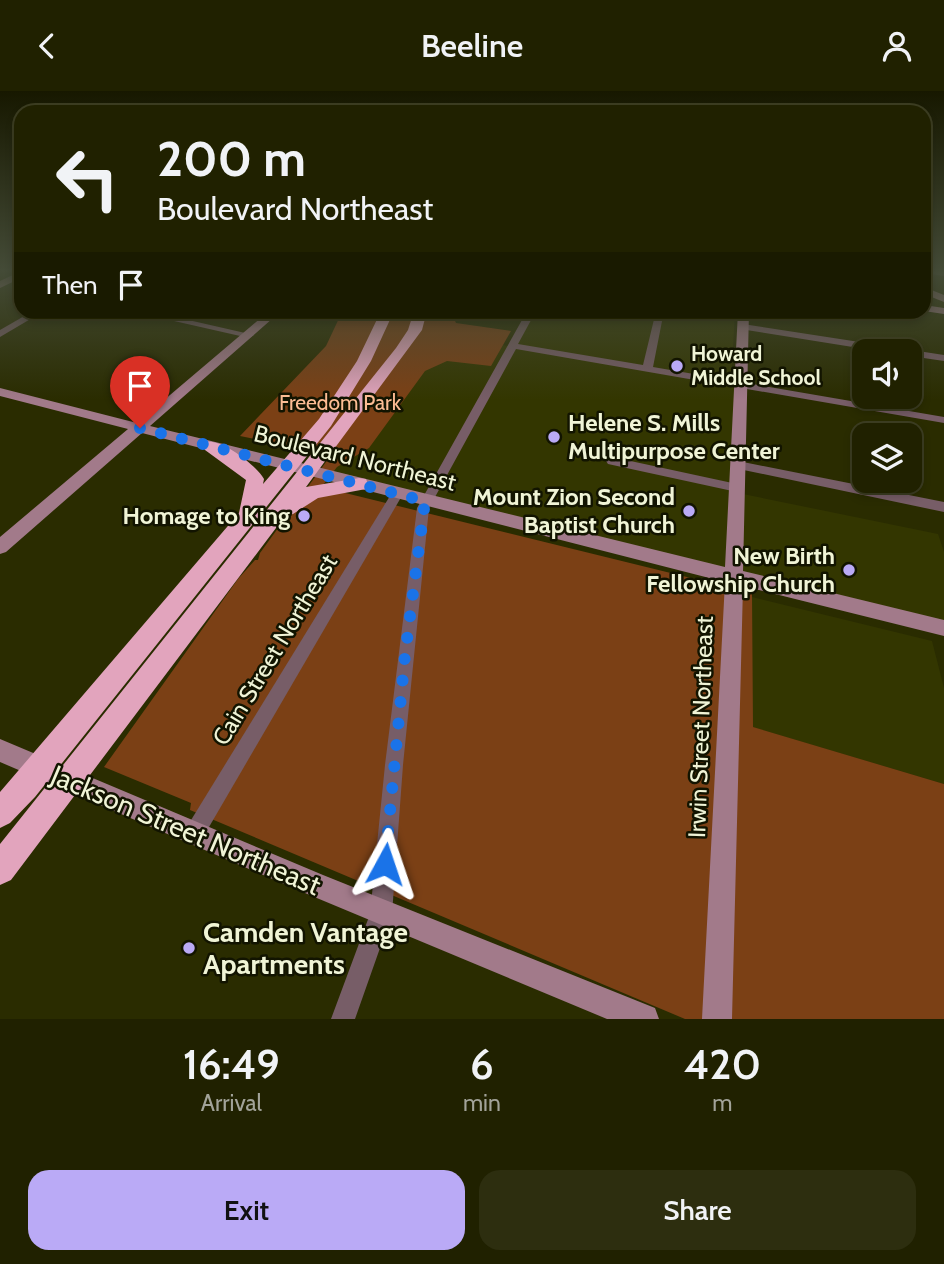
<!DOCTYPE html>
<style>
:root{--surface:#202100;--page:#2d2e0f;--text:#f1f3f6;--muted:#a2a399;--line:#3d3e22;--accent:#baaaf6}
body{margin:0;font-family:Cabin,sans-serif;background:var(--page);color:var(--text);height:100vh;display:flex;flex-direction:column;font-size:26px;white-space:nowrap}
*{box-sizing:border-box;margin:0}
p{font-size:23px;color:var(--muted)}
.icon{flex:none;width:38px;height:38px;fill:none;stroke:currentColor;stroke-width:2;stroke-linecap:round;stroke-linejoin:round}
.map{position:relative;height:928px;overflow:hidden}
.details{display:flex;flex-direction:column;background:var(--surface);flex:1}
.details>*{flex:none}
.guide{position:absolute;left:14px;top:14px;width:917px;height:214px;border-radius:21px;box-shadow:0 4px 10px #0003,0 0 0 2px var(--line);background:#202100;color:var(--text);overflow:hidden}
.fabs{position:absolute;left:852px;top:248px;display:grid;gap:14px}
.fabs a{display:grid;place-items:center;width:70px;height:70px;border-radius:14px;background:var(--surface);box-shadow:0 4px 10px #0003,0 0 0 2px var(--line);font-size:35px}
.pin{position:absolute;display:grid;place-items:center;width:60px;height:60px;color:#fff;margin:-72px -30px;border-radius:50% 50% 50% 0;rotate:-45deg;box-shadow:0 0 7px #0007}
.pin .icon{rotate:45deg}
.me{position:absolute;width:77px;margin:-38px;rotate:5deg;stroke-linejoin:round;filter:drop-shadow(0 0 5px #0008)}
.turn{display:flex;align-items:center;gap:24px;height:147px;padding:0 28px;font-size:32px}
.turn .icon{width:91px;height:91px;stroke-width:2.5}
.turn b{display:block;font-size:49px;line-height:60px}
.then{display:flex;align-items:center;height:66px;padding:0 28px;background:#0003;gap:14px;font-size:26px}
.eta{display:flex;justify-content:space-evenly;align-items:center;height:119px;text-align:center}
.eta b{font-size:42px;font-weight:600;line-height:49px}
.cta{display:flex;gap:14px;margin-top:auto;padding:14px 28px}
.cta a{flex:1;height:80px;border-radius:21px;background:var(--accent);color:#111;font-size:28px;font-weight:600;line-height:80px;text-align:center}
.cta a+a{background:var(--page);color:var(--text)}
header{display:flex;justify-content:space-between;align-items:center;height:91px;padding:0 28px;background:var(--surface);font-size:32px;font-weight:600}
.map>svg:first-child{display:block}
.built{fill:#333600}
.green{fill:#7b4015}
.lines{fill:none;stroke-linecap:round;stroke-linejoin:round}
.street{fill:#775d67;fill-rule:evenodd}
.secondary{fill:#a27a8a;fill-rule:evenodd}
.highway{fill:#e2a4bd;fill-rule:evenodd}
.route{stroke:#1a73e8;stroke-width:12;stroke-dasharray:0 21.6}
.poi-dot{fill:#baaaf6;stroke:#121400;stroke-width:2.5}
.labels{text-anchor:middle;stroke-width:5;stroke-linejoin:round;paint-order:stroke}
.far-poi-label{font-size:21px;font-weight:bold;fill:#f0f4d6;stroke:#121400;text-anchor:start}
.far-park-label{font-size:21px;fill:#fcbc93;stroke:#121400}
.poi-label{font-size:24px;font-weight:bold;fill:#f0f4d6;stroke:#121400;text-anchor:end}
.street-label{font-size:24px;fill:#f0f4d6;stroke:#121400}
.near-street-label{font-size:28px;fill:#f0f4d6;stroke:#121400}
.near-poi-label{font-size:28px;font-weight:bold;fill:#f0f4d6;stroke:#121400;text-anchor:start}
</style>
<header><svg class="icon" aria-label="back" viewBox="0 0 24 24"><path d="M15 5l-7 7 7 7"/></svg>Beeline<svg class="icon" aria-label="person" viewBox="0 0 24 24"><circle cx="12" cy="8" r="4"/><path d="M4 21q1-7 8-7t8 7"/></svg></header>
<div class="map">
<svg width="944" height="928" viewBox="0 0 944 928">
<rect width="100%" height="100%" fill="#2a2c00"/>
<g class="built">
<path d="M 534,221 L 735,221 L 731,293 L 745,296 L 738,402 L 938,443 L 944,461 L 944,536 L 324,386 L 425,241 L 515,256 Z"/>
<path d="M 752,506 L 932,550 L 944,597 L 944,693 L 752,636 Z"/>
</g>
<path class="green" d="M 342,221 L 451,221 L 456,232 L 511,240 L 491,275 L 447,270 L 425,280 L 369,357 L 337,376 L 323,394 L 329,398 L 752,502 L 753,636 L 944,693 L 944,928 L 685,928 L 190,719 L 191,712 L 104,676 L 238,488 L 255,469 L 258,469 L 260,462 L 331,364 L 240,345 L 326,255 Z"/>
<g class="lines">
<g class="street">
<path d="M 924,179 L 944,181 L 944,185 L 924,182 Z"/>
<path d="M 33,220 L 44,220 L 0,246 L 0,239 Z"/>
<path d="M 130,220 L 149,220 L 254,244 L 249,247 Z"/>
<path d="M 527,220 L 536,220 L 518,253 L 643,274 L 656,220 L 664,220 L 653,276 L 944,326 L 944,332 L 516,258 L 429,417 L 403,674 L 392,823 L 355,928 L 331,928 L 370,823 L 385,674 L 417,417 Z"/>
<path d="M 743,233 L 944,264 L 944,270 L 910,265 L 910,261 L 884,261 L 740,238 L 740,234 Z"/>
<path d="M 612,366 L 737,393 L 743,397 L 737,401 L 608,373 L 606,370 Z"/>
<path d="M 738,370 L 944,411 L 944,421 L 734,377 L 732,374 L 734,371 Z"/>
<path d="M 397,399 L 403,403 L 202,748 L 195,751 L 188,748 L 185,741 L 188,734 L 393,400 Z"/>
</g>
<g class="secondary">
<path d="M 21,180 L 21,187 L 0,197 L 0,190 Z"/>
<path d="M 924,196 L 944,204 L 944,211 L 924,203 Z"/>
<path d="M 924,214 L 944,217 L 944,223 L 924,220 Z"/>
<path d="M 269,220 L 281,220 L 150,335 L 725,476 L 738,220 L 749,220 L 743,480 L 944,529 L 944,545 L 743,495 L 732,928 L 702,928 L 725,491 L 142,342 L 6,461 L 0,463 L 0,446 L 128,338 L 0,305 L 0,297 L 137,332 Z"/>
<path d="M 0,648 L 323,784 L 655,917 L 659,928 L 607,928 L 312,805 L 0,671 Z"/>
</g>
<g class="highway">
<path d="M 381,220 L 394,220 L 371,270 L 331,335 L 35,706 L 10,732 L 0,737 L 0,701 L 239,422 L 246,389 L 205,359 L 202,355 L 205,351 C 221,347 256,374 264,388 L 263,393 L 319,328 L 357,270 Z"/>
<path d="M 414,220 L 427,220 L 422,239 L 306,396 L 359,387 L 366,388 L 368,393 L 366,398 L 318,407 L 293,423 L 285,425 L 11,789 L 0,794 L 0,753 L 396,257 L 408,239 Z"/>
</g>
</g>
<linearGradient id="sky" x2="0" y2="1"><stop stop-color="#171800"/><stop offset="0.58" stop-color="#444b37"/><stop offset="1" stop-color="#444b37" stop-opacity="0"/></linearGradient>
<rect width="944" height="309" fill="url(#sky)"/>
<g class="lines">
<path class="route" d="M 140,337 L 425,410 L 405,564 L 385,773"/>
</g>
<g class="poi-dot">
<circle cx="677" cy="275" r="7"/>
<circle cx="554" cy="346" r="7"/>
<circle cx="689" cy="420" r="7"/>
<circle cx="304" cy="425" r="7"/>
<circle cx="849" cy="479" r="7"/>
<circle cx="189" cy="857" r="7"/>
</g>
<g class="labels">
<g class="far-poi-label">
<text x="691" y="270">Howard<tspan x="691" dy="24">Middle School</tspan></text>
</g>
<g class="far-park-label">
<text x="340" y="319">Freedom Park</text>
</g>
<g class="poi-label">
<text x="568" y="340" text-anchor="start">Helene S. Mills<tspan x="568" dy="28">Multipurpose Center</tspan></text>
<text x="675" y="414">Mount Zion Second<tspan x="675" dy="28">Baptist Church</tspan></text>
<text x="290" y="433">Homage to King</text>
<text x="835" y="473">New Birth<tspan x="835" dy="28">Fellowship Church</tspan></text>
</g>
<g class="street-label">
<text transform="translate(355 367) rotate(14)" y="8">Boulevard Northeast</text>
<text transform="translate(275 559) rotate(-59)" y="8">Cain Street Northeast</text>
<text transform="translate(701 636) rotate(-88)" y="8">Irwin Street Northeast</text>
</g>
<g class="near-street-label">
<text transform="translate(186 739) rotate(23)" y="10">Jackson Street Northeast</text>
</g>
<g class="near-poi-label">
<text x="203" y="851">Camden Vantage<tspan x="203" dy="32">Apartments</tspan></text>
</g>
</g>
</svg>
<div class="fabs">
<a><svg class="icon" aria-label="sound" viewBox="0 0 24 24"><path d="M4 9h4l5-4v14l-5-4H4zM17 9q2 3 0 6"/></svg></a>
<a><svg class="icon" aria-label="layers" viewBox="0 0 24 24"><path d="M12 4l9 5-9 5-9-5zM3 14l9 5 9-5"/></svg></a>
</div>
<div class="pin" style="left:140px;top:337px;background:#d93025"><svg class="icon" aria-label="arrive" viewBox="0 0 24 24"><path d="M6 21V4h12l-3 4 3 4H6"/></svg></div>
<svg class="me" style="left:385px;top:773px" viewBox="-20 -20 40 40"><path d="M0-17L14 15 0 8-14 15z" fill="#1a73e8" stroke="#fff" stroke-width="4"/></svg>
<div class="guide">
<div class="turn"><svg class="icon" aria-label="left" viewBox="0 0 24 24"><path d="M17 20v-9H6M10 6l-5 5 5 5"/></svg><div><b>200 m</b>Boulevard Northeast</div></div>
<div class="then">Then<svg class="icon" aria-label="arrive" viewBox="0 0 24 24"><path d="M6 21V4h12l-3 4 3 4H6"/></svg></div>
</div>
</div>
<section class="details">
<div class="eta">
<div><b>16:49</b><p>Arrival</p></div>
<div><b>6</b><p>min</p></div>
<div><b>420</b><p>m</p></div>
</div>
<div class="cta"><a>Exit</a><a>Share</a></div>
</section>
